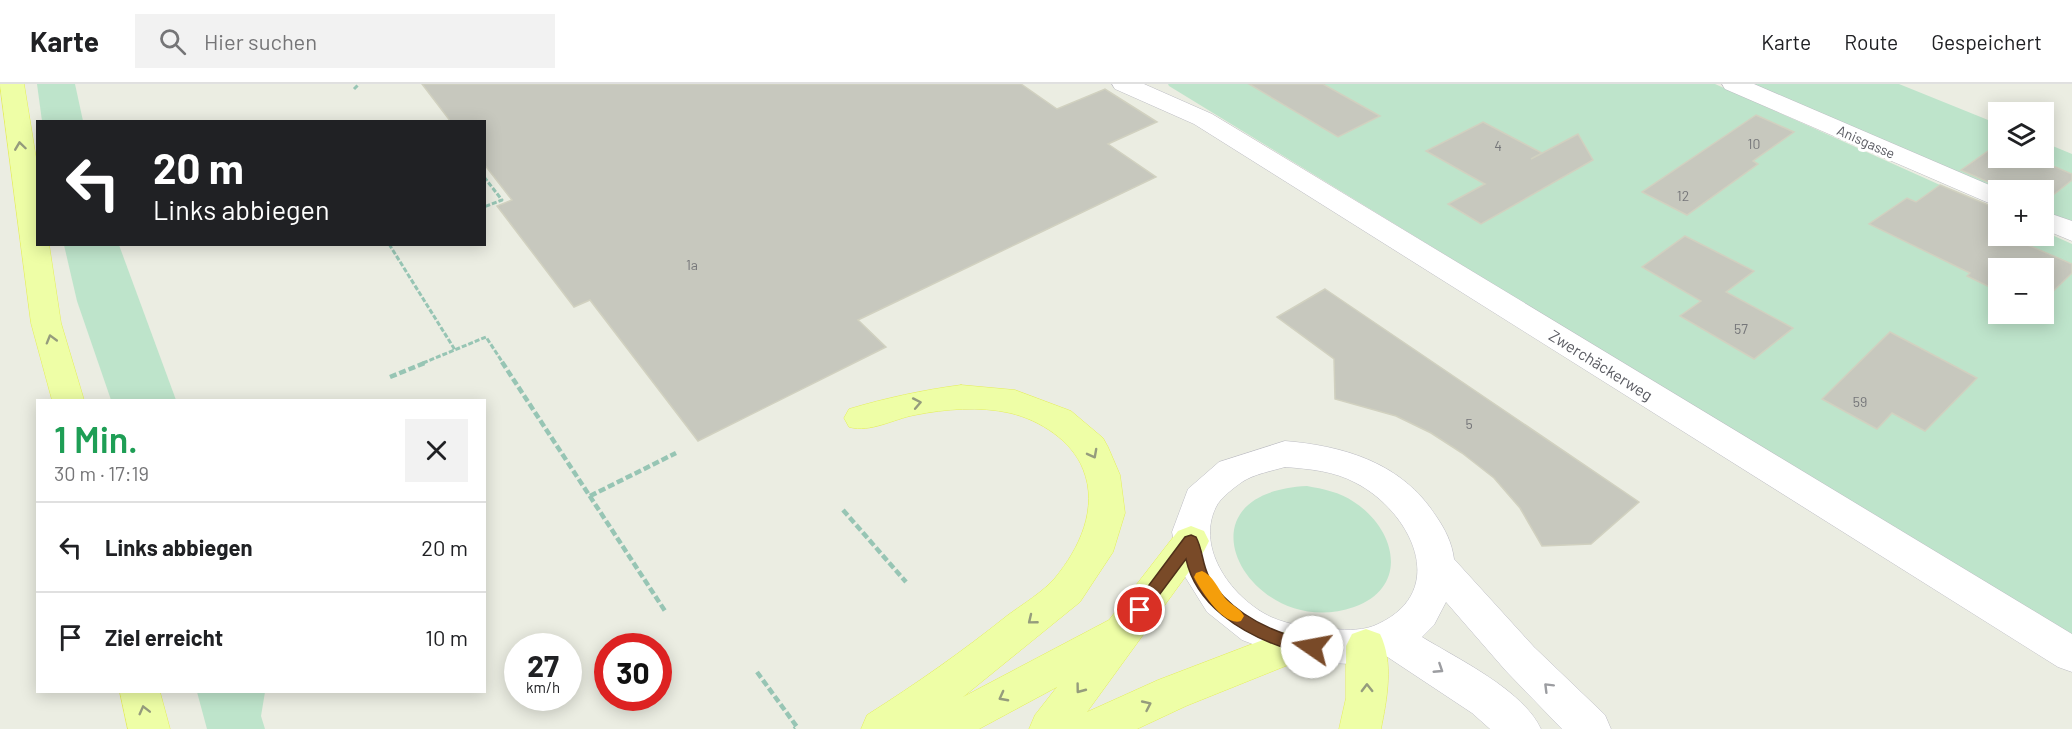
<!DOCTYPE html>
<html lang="de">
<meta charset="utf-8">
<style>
:root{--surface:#fff;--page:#f2f2f2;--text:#202124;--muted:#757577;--line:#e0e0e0}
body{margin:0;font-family:Barlow,sans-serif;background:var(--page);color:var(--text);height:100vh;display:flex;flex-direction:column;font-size:22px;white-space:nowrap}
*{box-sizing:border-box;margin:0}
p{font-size:20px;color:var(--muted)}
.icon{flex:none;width:33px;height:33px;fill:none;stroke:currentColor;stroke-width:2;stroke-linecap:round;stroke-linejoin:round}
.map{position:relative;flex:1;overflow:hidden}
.panel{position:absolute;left:36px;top:315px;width:450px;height:294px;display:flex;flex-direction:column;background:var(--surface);border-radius:0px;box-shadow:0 3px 15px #0003}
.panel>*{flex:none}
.guide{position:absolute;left:36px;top:36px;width:450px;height:126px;border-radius:0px;box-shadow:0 3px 15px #0003;background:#202124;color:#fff;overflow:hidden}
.fabs{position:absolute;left:1988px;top:18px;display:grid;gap:12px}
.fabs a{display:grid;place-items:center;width:66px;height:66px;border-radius:0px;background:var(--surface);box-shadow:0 3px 15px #0003;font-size:30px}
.speed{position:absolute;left:504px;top:549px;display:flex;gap:12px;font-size:30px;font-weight:700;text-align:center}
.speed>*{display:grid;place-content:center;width:78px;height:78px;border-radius:50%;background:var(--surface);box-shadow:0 3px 15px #0003;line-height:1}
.speed small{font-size:15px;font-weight:400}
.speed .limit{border:9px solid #d22;background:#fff;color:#111}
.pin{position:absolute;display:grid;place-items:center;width:51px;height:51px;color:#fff;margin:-26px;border:3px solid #fff;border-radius:50%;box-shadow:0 2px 6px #0007}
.me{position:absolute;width:66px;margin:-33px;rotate:282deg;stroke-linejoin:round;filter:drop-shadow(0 0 4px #0008)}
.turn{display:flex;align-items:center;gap:21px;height:126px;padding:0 18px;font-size:27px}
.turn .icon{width:78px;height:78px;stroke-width:2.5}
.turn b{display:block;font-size:42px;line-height:51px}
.round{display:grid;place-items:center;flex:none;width:63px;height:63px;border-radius:0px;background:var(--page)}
.overview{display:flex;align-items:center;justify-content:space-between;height:102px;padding:0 18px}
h1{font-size:36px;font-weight:600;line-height:45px;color:#1e9e55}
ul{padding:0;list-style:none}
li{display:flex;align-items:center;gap:18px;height:90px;padding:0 18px;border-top:2px solid var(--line)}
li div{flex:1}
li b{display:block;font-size:22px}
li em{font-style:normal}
header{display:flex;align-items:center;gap:36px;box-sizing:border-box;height:84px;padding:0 30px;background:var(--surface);border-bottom:2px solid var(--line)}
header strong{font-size:28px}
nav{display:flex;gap:33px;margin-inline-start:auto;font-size:21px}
.search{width:420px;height:54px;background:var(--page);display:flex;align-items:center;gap:15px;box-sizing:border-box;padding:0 21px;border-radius:0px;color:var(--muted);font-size:22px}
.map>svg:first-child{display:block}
.green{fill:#bee4cb;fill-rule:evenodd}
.building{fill:#c7c8be;stroke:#d1d1c0;stroke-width:1.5}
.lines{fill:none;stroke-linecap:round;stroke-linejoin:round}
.minor-casing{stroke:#bcbcc3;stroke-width:1}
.major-casing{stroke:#e5ef59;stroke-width:1}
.path-far1{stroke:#97c5b4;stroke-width:3;stroke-dasharray:5 2;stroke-linecap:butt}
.path{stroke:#97c5b4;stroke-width:4.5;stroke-dasharray:7 3;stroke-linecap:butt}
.minor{fill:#fff;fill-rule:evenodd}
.major{fill:#eefea6;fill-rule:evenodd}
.oneway{stroke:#959c7d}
.oneway2{stroke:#9c9da1}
.route{fill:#794a28;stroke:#4f301a;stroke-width:1.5}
.slow{fill:#f59e0b}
.labels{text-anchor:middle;stroke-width:6;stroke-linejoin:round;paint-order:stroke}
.far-street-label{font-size:14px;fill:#5a5b62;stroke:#fff}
.number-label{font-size:14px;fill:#757679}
.street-label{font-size:16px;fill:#5a5b62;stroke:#fff}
</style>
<header>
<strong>Karte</strong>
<div class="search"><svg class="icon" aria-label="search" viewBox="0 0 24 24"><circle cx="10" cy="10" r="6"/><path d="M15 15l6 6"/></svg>Hier suchen</div>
<nav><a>Karte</a><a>Route</a><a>Gespeichert</a></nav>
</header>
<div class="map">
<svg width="2072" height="645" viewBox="0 0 2072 645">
<rect width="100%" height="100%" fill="#ebede2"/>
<g class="green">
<path d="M 37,0 L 75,0 L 83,37 L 42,37 Z"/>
<path d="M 1168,0 L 1715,0 L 1998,127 L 1998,152 L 2043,152 L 2043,147 L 2072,160 L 2072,554 L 1169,2 ZM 1998,184 L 2043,184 L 2043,230 L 1998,230 Z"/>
<path d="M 1752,0 L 1899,0 L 1998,40 L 1998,74 L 2043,74 L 2043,58 L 2072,70 L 2072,139 L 2043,127 L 2043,106 L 1998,106 Z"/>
<path d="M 64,161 L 119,161 L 176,316 L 111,316 L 77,217 Z"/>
<path d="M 1307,402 C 1323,405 1340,408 1354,418 C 1396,445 1410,503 1354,523 C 1252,559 1167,409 1307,402 Z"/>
<path d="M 197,608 L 265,608 L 261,632 L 265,645 L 207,645 Z"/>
</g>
<g class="building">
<path d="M 422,0 L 1021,0 L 1057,25 L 1105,5 L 1157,38 L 1108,60 L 1156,93 L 858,236 L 886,263 L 698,357 L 590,216 L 574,223 L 497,122 L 512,116 L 484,80 L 484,38 L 451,38 Z"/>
<path d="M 1249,0 L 1323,0 L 1380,32 L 1338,53 Z"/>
<path d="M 1756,31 L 1794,48 L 1753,77 L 1758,80 L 1687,131 L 1642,108 Z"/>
<path d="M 1483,38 L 1542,69 L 1531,75 L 1578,50 L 1593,76 L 1481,140 L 1448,120 L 1485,100 L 1426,67 Z"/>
<path d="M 1998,60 L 1998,74 L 2034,74 L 2072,90 L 2072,96 L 2043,119 L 2043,106 L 2003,106 L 2002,104 L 1961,86 Z"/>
<path d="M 1940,101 L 1998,125 L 1998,152 L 2007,152 L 2072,180 L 2072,189 L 2043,217 L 2043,184 L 1998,184 L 1998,207 L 1967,192 L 1970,189 L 1869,140 L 1907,114 L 1916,118 Z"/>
<path d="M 1685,152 L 1754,187 L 1726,208 L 1793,244 L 1754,275 L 1680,232 L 1701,217 L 1642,183 Z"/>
<path d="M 1325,205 L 1639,418 L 1591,460 L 1542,462 L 1520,424 L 1494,394 L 1462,369 L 1431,349 L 1396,332 L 1335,315 L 1334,275 L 1277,233 Z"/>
<path d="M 1890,248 L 1977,294 L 1925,347 L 1892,329 L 1877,345 L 1822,315 Z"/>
</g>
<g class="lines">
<defs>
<g id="minor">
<path d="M 1112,0 L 1144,0 L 1212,30 L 2072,550 L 2072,588 L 2058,583 L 1194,40 L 1115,5 Z"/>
<path d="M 1722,0 L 1754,0 L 2001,106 L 1998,106 L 1998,123 L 1725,5 Z"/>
<path d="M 2043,127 L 2072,137 L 2072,157 L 2043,145 Z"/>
<path d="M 1285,357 C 1345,362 1402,379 1436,432 C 1445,445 1452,459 1454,475 L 1534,563 L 1605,631 L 1611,645 L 1562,645 L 1506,587 L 1446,518 L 1434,541 L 1422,553 C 1458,575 1523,606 1541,645 L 1490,645 L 1472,629 L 1386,572 L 1353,580 L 1300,578 L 1242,556 L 1207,528 L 1179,483 L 1172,448 L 1188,405 L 1219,378 ZM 1285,383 C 1310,385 1334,387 1356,399 C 1410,427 1451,506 1378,540 C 1364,547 1348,546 1333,545 C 1311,544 1292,542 1271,533 C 1233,515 1195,465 1216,423 C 1220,414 1235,403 1242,398 C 1254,390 1272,387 1285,383 Z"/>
</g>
<g id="major">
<path d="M 0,0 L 24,0 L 38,86 L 38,160 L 49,160 L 61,239 L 84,316 L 52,316 L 31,239 Z"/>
<path d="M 961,301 L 1015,306 L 1071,327 L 1103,354 L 1108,363 L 1120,391 L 1125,429 L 1113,468 L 1080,518 L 963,613 L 1109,536 L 1178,447 L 1191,442 L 1204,447 L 1209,457 L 1204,467 L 1087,628 L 1158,596 L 1294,544 L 1308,549 L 1314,561 L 1308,573 L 1186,622 L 1137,645 L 1029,645 L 1035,631 L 1057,603 L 979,645 L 861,645 L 867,631 C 916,600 963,567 1008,531 C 1023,520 1043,508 1055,494 C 1079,465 1099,424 1083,385 C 1072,357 1040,336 1010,329 C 980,322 945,325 915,331 C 893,335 871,349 849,343 L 844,334 L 849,325 C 886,314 923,306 961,301 Z"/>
<path d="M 1366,545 L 1380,550 C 1394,578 1387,615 1381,645 L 1339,645 L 1346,614 L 1346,562 L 1352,550 Z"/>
<path d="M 120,608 L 160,608 L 170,645 L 128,645 Z"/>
</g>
</defs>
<use href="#minor" class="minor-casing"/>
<use href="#major" class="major-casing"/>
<g class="path-far1">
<path d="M 354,5 L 359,0"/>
<path d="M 484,93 L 502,116 L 484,123"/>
<path d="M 389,160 L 455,266"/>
<path d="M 423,279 L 486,253 L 503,279"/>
</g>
<g class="path">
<path d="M 502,278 L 665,527"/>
<path d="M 390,293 L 427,278"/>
<path d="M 590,412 L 676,369"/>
<path d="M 843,426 L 906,498"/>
<path d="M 757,588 L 797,643 L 794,645"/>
</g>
<use href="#minor" class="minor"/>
<use href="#major" class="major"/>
</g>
<defs><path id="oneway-chevron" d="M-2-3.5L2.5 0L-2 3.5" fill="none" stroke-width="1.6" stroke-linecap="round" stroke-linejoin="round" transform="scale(1.5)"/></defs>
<g class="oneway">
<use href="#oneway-chevron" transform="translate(20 62) rotate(-98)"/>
<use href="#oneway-chevron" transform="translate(51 255) rotate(-106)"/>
<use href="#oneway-chevron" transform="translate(917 319) rotate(-11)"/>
<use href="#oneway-chevron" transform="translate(1093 370) rotate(62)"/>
<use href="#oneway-chevron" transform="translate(1032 536) rotate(141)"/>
<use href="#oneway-chevron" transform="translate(1367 604) rotate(-91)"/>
<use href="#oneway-chevron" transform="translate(1080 605) rotate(127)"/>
<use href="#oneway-chevron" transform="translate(1003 613) rotate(152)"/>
<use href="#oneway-chevron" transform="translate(1147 621) rotate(-25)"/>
<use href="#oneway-chevron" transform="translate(144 626) rotate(-104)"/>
</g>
<g class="oneway2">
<use href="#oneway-chevron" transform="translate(1439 585) rotate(33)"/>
<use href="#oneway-chevron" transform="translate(1548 603) rotate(-135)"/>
</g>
<path class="route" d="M 1191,451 L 1196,453 C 1203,466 1202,480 1209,493 C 1226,523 1259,542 1291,552 C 1300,555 1309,555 1318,558 L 1321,563 L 1318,568 C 1307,572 1293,567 1282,563 C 1241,549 1196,521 1186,475 L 1145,530 L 1140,532 L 1134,530 L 1132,526 L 1134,521 L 1185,453 Z"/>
<path class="slow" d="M 1202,487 C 1213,491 1218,505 1225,514 C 1231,521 1240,524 1244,532 L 1241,537 C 1224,543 1201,507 1194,493 L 1196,489 Z"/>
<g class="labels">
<g class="far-street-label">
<text transform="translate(1866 58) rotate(24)" y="5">Anisgasse</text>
</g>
<g class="number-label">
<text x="1754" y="65">10</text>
<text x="1498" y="67">4</text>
<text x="1683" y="117">12</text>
<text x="692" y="186">1a</text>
<text x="1741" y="250">57</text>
<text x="1860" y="323">59</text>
<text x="1469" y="345">5</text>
</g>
<g class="street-label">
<text transform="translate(1601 281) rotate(32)" y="6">Zwerchäckerweg</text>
</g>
</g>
</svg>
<div class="fabs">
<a><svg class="icon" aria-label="layers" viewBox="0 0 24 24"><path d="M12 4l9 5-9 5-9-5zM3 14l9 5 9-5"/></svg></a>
<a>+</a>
<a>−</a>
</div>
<div class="speed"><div>27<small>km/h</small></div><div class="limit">30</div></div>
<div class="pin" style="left:1140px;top:526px;background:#d93025"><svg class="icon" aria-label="arrive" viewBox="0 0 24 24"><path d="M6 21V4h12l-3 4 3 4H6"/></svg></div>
<svg class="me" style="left:1312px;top:563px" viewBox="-20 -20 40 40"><circle r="19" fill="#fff"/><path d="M0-13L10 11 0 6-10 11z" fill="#794a28"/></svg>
<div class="guide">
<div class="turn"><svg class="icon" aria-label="left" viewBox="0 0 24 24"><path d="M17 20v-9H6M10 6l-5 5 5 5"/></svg><div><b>20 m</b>Links abbiegen</div></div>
</div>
<section class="panel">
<div class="overview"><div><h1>1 Min.</h1><p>30 m · 17:19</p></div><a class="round"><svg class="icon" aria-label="close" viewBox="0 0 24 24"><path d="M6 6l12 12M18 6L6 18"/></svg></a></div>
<ul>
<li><svg class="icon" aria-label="left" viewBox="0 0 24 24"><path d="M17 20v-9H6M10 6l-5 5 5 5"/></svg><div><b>Links abbiegen</b></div><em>20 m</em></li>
<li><svg class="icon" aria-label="arrive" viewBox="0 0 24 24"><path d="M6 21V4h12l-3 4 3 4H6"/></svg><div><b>Ziel erreicht</b></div><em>10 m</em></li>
</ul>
</section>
</div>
